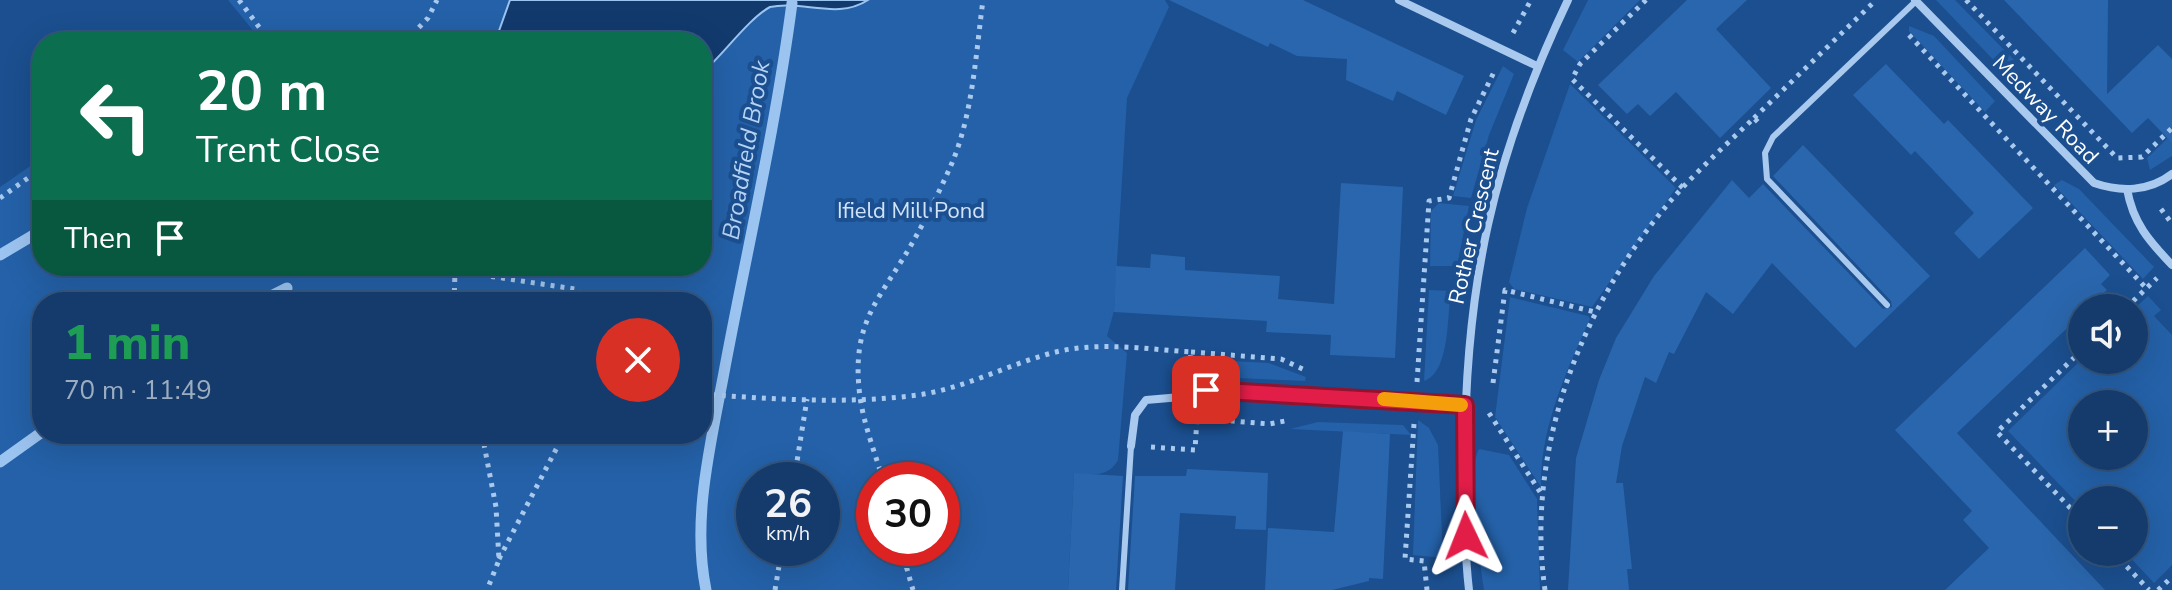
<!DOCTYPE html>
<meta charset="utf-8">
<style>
:root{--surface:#143b6b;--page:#214673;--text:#f1f3f6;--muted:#9dadc1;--line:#33557e}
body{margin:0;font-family:"Nunito Sans",sans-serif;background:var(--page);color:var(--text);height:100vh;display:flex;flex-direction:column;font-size:30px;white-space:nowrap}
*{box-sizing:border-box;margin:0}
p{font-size:26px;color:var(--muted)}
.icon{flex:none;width:44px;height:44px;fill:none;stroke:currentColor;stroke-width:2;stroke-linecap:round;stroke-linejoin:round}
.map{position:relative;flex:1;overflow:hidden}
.sheet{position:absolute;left:32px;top:292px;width:680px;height:152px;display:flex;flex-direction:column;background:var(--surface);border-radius:32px;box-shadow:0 8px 32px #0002,0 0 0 2px var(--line)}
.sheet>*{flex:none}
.guide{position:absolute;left:32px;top:32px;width:680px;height:244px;border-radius:32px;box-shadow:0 8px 32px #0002,0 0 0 2px var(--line);background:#0b6e4f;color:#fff;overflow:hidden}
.fabs{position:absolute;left:2068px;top:294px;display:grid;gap:16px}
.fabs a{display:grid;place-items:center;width:80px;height:80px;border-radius:50%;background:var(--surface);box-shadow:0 8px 32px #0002,0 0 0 2px var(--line);font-size:40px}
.speed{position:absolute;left:736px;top:462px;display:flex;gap:16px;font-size:40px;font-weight:700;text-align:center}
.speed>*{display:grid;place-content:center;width:104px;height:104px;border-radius:50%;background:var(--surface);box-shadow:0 8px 32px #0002,0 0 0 2px var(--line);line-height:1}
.speed small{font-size:20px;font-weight:400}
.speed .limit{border:12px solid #d22;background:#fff;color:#111}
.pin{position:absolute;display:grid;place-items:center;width:68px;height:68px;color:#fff;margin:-34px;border-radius:16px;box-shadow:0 4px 12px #0006}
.me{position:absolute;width:88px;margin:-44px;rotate:358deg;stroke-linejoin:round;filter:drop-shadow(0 0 6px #0008)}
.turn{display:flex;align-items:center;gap:28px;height:168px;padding:0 32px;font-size:36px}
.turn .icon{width:104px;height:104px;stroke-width:2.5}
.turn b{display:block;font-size:56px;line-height:68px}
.then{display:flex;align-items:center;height:76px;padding:0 32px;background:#0003;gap:16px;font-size:30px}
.round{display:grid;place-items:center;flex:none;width:84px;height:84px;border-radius:42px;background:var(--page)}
.headline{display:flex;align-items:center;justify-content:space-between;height:136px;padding:0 32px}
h1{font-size:48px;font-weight:800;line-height:60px;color:#1e9e55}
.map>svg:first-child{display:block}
.green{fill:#2461a8;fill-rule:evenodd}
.water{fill:#123a6d;stroke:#9cc4f0;stroke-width:2}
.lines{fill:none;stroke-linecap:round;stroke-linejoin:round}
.stream{stroke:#9cc4f0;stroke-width:11}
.building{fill:#2a66ad}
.path{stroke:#a9c9ee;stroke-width:5;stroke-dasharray:4 6;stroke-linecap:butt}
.service{stroke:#a9c9ee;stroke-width:6}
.minor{stroke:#a9c9ee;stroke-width:8}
.route-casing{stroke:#92132f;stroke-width:20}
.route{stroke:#e11d48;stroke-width:14}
.slow{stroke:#f59e0b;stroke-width:14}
.labels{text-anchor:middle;stroke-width:8;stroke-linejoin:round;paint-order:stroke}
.street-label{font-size:22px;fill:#fff;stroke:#1b4f8f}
.park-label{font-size:22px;fill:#cfe3fa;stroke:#1b4f8f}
.water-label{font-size:24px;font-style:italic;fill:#b5d3f5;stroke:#1b4f8f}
</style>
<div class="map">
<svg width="2172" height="590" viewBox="0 0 2172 590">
<rect width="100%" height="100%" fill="#1b4f8f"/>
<g class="green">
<path d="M 228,0 L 1165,0 L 1169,7 L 1127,98 L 1114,311 L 1107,336 L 1127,353 L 1118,460 C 1108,478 1093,474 1074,474 L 1068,590 L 0,590 L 0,187 L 42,158 L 42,266 L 702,266 L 702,42 L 237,42 L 256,34 ZM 42,302 L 702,302 L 702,434 L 42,434 ZM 754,480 L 822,480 L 822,548 L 754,548 ZM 874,480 L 942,480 L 942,548 L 874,548 Z"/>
<path d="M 1588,0 L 1640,0 L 1578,62 L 1563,50 Z"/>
<path d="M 1936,0 L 1955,0 L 2018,64 L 2007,74 Z"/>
<path d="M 1909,26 L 1934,36 L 1995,101 L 1985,112 L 1909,31 Z"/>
<path d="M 1503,66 L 1514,74 L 1489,135 L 1471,198 L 1453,196 L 1476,120 Z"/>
<path d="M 1570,84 L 1676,188 L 1592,307 L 1514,289 L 1509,282 L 1527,208 Z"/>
<path d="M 2172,134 L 2172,156 L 2150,170 L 2147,158 Z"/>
<path d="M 2062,180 L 2079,189 L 2154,267 L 2143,279 L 2054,185 Z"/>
<path d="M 1439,203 L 1469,206 L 1457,266 L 1430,266 L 1431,211 Z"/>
<path d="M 1429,290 L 1451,291 C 1447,316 1450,373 1424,381 Z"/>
<path d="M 2148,296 L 2161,310 L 2154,316 L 2172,335 L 2172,565 L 2154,583 L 2125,552 L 2134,552 L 2134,500 L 2082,500 L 2082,508 L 2008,431 L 2082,359 L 2134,360 L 2134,309 ZM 2082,404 L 2134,404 L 2134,456 L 2082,456 Z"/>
<path d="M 1510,297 L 1588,316 L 1590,319 C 1566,372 1540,428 1541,487 L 1495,417 Z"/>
<path d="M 1194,359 L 1269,363 L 1306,377 L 1305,381 L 1212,377 L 1197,370 Z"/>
<path d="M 1418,420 L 1429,428 L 1438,445 L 1443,558 L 1413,555 Z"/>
<path d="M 1318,422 L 1403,425 L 1411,435 L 1290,429 Z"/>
<path d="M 1479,449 L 1509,455 L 1537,499 L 1540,590 L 1484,590 C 1480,565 1467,467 1479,449 Z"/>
</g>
<path class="water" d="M 510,0 L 868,0 C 838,20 802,0 770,7 C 749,18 722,56 702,73 L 702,42 L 495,42 Z"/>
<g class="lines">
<g class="stream">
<path d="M 0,255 L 42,230"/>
<path d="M 259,302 L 287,288"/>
<path d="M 0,462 L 42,432"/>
<path d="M 706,590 C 691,517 712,439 725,367 C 748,245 776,125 792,3"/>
</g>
</g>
<g class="building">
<path d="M 1169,0 L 1303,0 L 1464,76 L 1446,115 L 1397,91 L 1393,101 L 1346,80 L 1347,59 L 1297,56 L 1270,43 L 1268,47 Z"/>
<path d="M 1687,0 L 1747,0 L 1716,29 L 1771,88 L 1720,138 L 1676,92 L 1650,116 L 1638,104 L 1627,114 L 1598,85 Z"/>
<path d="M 2004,0 L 2108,0 L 2107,94 L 2158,45 L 2172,59 L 2172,143 L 2148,118 L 2132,133 Z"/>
<path d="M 1886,64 L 1944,124 L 1948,120 L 2033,208 L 1979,259 L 1954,233 L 1974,213 L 1915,151 L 1911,155 L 1853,95 Z"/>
<path d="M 1803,145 L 1930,276 L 1855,348 L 1772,263 L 1733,314 L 1706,292 L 1674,354 L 1669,352 L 1656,383 L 1645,377 L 1622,446 L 1616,483 L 1623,483 L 1632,569 L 1627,569 L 1629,590 L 1568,590 L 1576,458 L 1599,380 L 1616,338 L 1654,276 L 1732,180 L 1749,198 L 1763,184 L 1883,309 L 1892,307 L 1891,301 L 1773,176 Z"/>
<path d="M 1341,183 L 1403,187 L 1395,358 L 1330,355 L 1331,335 L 1266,332 L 1267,321 L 1114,312 L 1116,266 L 1150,268 L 1151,254 L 1185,257 L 1185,270 L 1280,276 L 1278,299 L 1334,304 Z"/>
<path d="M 2085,248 L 2110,275 L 2101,284 L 2107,290 L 2088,308 L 2082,308 L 2082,314 L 1957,433 L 2105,590 L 1945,590 L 1989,548 L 1963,520 L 1972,511 L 1895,430 Z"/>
<path d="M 1343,431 L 1390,434 L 1383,579 L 1369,578 L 1369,581 L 1332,590 L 1265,590 L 1268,528 L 1334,532 Z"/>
<path d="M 1187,469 L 1268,473 L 1266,530 L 1235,529 L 1236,516 L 1180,513 L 1175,590 L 1128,590 L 1135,476 L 1186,476 Z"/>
<path d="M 1074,473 L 1123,476 L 1116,590 L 1068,590 Z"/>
</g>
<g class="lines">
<g class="path">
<path d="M 239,0 L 270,42"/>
<path d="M 1646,0 L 1580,64 L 1572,79 L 1683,188"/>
<path d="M 1966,0 L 2117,158 L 2142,157 L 2172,128"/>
<path d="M 1513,33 L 1531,0"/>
<path d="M 1909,35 L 2146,288"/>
<path d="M 248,42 L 265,36"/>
<path d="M 405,42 L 428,18 L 437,0"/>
<path d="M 1754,118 L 1876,0"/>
<path d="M 0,198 L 42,168"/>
<path d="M 2161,209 L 2170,221"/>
<path d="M 422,266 L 575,289 L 595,302"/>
<path d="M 454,302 L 455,272"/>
<path d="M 2126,308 L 2157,278"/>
<path d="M 2082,350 L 1997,432 L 2082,520"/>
<path d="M 1191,352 L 1281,359 L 1307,371"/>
<path d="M 1417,382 L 1429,201 L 1449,198 L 1471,119 L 1495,70"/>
<path d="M 1493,383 L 1505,290 L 1595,312"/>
<path d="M 702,394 C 770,399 842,404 910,396 C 958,391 1000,368 1045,355 C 1092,340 1143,349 1191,352 L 1189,374"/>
<path d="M 1489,413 L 1542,495"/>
<path d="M 1414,424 L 1405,559 L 1424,561 L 1427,590"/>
<path d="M 482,434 L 496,507 L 499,560 L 487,590"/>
<path d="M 1151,447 L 1195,450 L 1197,418 L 1269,424 L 1290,420"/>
<path d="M 794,480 L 807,399"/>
<path d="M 883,480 C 875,453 864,425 860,397 C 850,320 881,299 914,240 C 928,215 941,188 952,163 C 973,113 976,52 983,0"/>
<path d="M 901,548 L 913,590"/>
<path d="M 2113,552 L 2149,590"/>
<path d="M 499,559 L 564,434"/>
<path d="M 775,590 L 782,548"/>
<path d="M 1545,590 C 1524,445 1586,291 1684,186 C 1707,162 1731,140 1754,118 L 1760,124"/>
<path d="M 2158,590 L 2172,577"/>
</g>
<g class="service">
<path d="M 1887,305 L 1767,179 L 1765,153 L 1773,137 L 1916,1"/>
<path d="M 1122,590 L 1131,446"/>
</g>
<g class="minor">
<path d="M 1399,0 L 1537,66"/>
<path d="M 1915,0 L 2094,183 C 2120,192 2149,192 2172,174"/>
<path d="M 2127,189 C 2133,223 2149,241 2172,265"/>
<path d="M 1131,446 L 1135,415 L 1146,400 L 1181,397 L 1206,390 L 1465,405"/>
<path d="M 1469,590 C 1464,548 1465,505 1465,463 C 1464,288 1493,157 1568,0"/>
</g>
</g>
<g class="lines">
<defs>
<path id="route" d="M 1206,390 L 1465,405 L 1466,536"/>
</defs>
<use href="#route" class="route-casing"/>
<use href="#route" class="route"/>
<path class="slow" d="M 1384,399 L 1461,405"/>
</g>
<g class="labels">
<g class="street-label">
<text transform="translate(2046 109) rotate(46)" y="8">Medway Road</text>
<text transform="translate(1473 226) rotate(-77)" y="8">Rother Crescent</text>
</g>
<g class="park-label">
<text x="911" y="218">Ifield Mill Pond</text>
</g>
<g class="water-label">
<text transform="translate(746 150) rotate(-80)" y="8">Broadfield Brook</text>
</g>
</g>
</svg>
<div class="fabs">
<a><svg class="icon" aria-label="sound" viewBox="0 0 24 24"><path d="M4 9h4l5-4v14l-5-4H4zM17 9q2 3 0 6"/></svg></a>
<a>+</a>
<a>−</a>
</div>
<div class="speed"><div>26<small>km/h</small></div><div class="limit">30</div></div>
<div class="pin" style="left:1206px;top:390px;background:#d93025"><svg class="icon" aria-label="arrive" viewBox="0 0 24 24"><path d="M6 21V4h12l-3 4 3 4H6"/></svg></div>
<svg class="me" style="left:1466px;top:536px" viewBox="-20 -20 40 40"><path d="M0-17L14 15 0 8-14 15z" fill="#e11d48" stroke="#fff" stroke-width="4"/></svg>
<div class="guide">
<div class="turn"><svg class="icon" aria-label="left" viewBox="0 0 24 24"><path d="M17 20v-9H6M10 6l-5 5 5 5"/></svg><div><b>20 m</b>Trent Close</div></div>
<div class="then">Then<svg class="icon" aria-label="arrive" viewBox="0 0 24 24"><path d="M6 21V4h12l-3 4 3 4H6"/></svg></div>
</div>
<section class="sheet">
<div class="headline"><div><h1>1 min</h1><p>70 m · 11:49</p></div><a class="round" style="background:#d93025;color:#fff"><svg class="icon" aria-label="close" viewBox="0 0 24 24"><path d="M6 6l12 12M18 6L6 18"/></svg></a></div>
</section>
</div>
